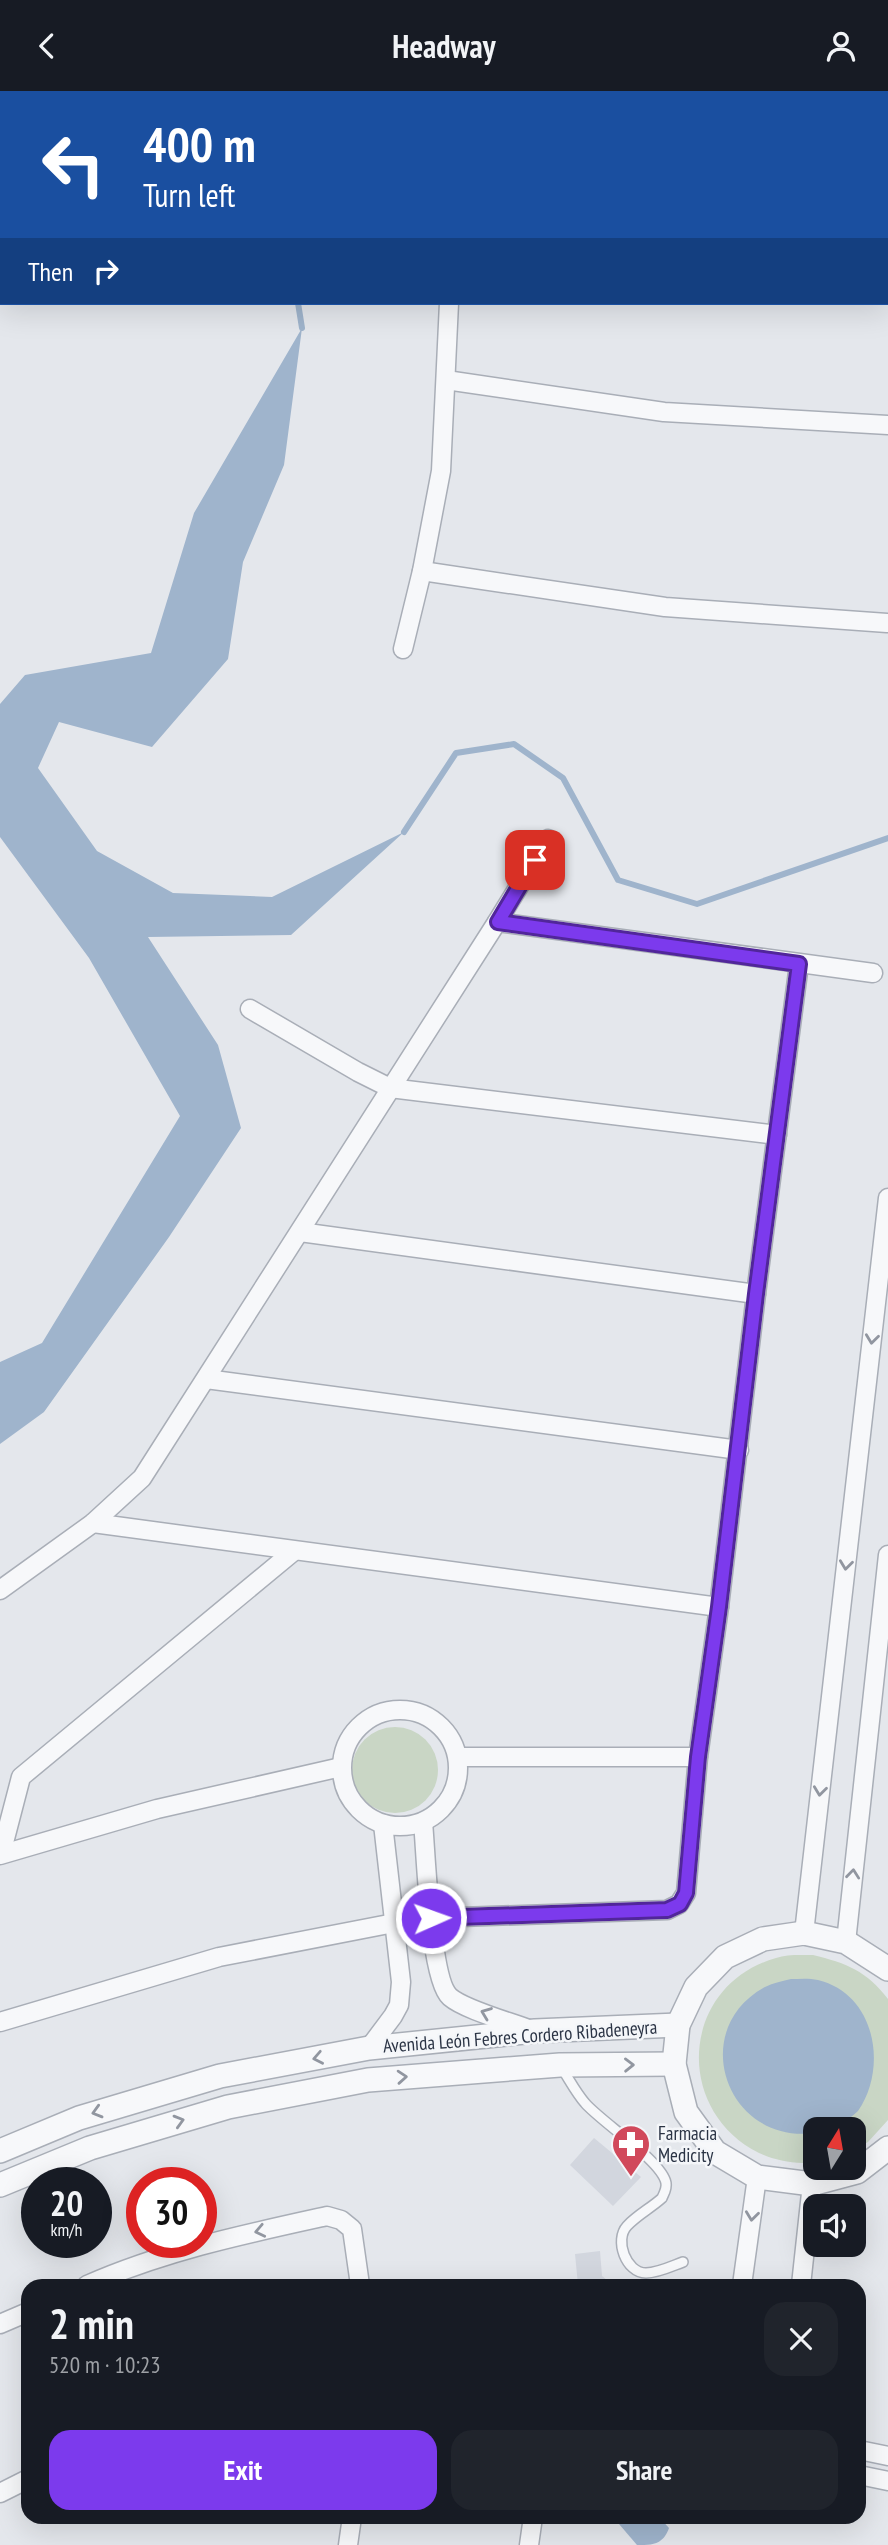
<!DOCTYPE html>
<meta charset="utf-8">
<style>
:root{--surface:#171b24;--page:#20242c;--text:#f1f3f6;--muted:#9ea1a6;--accent:#7c3aed}
body{margin:0;font-family:"PT Sans Narrow",sans-serif;background:var(--page);color:var(--text);height:100vh;display:flex;flex-direction:column;font-size:26px;white-space:nowrap}
*{box-sizing:border-box;margin:0}
p{font-size:23px;color:var(--muted)}
.icon{flex:none;width:38px;height:38px;fill:none;stroke:currentColor;stroke-width:2;stroke-linecap:round;stroke-linejoin:round}
.map{position:relative;flex:1;overflow:hidden}
.details{position:absolute;left:21px;top:2188px;width:845px;height:245px;display:flex;flex-direction:column;background:var(--surface);border-radius:21px;box-shadow:0 7px 28px #0002}
.details>*{flex:none}
.banner{position:absolute;left:0px;top:0px;width:889px;height:214px;box-shadow:0 7px 28px #0002;background:#1a4fa0;color:#fff;overflow:hidden}
.needle{width:46px;rotate:11deg}
.buttons{position:absolute;left:803px;top:2026px;display:grid;gap:14px}
.buttons a{display:grid;place-items:center;width:63px;height:63px;border-radius:14px;background:var(--surface);box-shadow:0 7px 28px #0002;font-size:35px}
.speed{position:absolute;left:21px;top:2076px;display:flex;gap:14px;font-size:35px;font-weight:700;text-align:center}
.speed>*{display:grid;place-content:center;width:91px;height:91px;border-radius:50%;background:var(--surface);box-shadow:0 7px 28px #0002;line-height:1}
.speed small{font-size:18px;font-weight:400}
.speed .limit{border:10px solid #d22;background:#fff;color:#111}
.pin{position:absolute;display:grid;place-items:center;width:60px;height:60px;color:#fff;margin:-30px;border-radius:14px;box-shadow:0 4px 10px #0006}
.me{position:absolute;width:77px;margin:-38px;rotate:88deg;stroke-linejoin:round;filter:drop-shadow(0 0 5px #0008)}
.turn{display:flex;align-items:center;gap:24px;height:147px;padding:0 28px;font-size:32px}
.turn .icon{width:91px;height:91px;stroke-width:2.5}
.turn b{display:block;font-size:49px;line-height:60px}
.then{display:flex;align-items:center;height:66px;padding:0 28px;background:#0003;gap:14px;font-size:26px}
.round{display:grid;place-items:center;flex:none;width:74px;height:74px;border-radius:21px;background:var(--page)}
.overview{display:flex;align-items:center;justify-content:space-between;height:119px;padding:0 28px}
h1{font-size:42px;font-weight:700;line-height:52px}
.primary-button{display:flex;gap:14px;margin-top:auto;padding:14px 28px}
.primary-button a{flex:1;height:80px;border-radius:21px;background:var(--accent);color:#fff;font-size:28px;font-weight:700;line-height:80px;text-align:center}
.primary-button a+a{background:var(--page);color:var(--text)}
header{display:flex;justify-content:space-between;align-items:center;height:91px;padding:0 28px;background:var(--surface);font-size:32px;font-weight:700}
.map>svg:first-child{display:block}
.built{fill:#d2d6de}
.green{fill:#c9d6c5}
.water{fill:#9fb4cc}
.lines{fill:none;stroke-linecap:round;stroke-linejoin:round}
.stream{stroke:#9fb4cc;stroke-width:6}
.service-casing{stroke:#a9aeb7;stroke-width:12}
.minor-casing{stroke:#a9aeb7;stroke-width:21}
.tertiary-casing{stroke:#a9aeb7;stroke-width:26}
.service{stroke:#f7f8fa;stroke-width:9}
.minor{stroke:#f7f8fa;stroke-width:18}
.tertiary{stroke:#f7f8fa;stroke-width:23}
.oneway{stroke:#9196a0}
.route-casing{stroke:#51269a;stroke-width:18}
.route{stroke:#7c3aed;stroke-width:12}
.labels{text-anchor:middle;stroke-width:5;stroke-linejoin:round;paint-order:stroke}
.street-label{font-size:19px;fill:#2b3445;stroke:#f4f6f9}
.poi-label{font-size:19px;fill:#2b3445;stroke:#f4f6f9;text-anchor:start}
</style>
<header><svg class="icon" aria-label="back" viewBox="0 0 24 24"><path d="M15 5l-7 7 7 7"/></svg>Headway<svg class="icon" aria-label="person" viewBox="0 0 24 24"><circle cx="12" cy="8" r="4"/><path d="M4 21q1-7 8-7t8 7"/></svg></header>
<div class="map">
<svg width="888" height="2454" viewBox="0 0 888 2454">
<rect width="100%" height="100%" fill="#e4e7ec"/>
<g class="built">
<path d="M 594,2047 L 641,2086 L 613,2115 L 570,2074 Z"/>
<path d="M 600,2160 L 602,2185 L 613,2194 L 578,2194 L 575,2163 Z"/>
</g>
<g class="green">
<circle cx="395" cy="1679" r="43"/>
<path d="M 813,1864 C 846,1872 867,1880 888,1908 L 888,2029 L 868,2051 L 854,2059 L 854,2039 L 816,2039 L 815,2071 C 797,2074 776,2070 759,2062 C 672,2018 681,1894 776,1867 C 787,1863 801,1864 813,1864 Z"/>
</g>
<g class="water">
<path d="M 302,237 L 284,374 L 243,471 L 228,568 L 152,656 L 59,631 L 38,677 L 97,760 L 173,802 L 272,806 L 404,741 L 291,844 L 148,846 L 218,954 L 241,1037 L 169,1146 L 44,1321 L 0,1353 L 0,1271 L 42,1252 L 180,1025 L 89,867 L 0,746 L 0,613 L 25,584 L 151,562 L 194,422 Z"/>
<path d="M 791,1888 C 799,1888 809,1887 818,1889 C 876,1903 888,1977 858,2020 C 845,2032 833,2039 816,2039 L 815,2042 C 727,2054 686,1939 765,1896 C 773,1892 783,1890 791,1888 Z"/>
<path d="M 613,2426 L 659,2426 L 669,2437 C 663,2454 652,2454 637,2454 Z"/>
</g>
<g class="lines">
<g class="stream">
<path d="M 310,2 L 311,0"/>
<path d="M 298,212 L 302,237"/>
<path d="M 404,741 L 456,662 L 514,653 L 563,687 L 618,789 L 697,813 L 888,747"/>
</g>
<defs>
<path id="service" d="M 561,1976 C 569,1988 576,2002 585,2012 C 600,2030 662,2070 666,2092 C 667,2098 664,2102 662,2107 C 651,2117 637,2124 627,2135 C 614,2149 626,2182 646,2182 C 658,2182 672,2175 683,2171"/>
<g id="minor">
<path d="M 797,0 L 858,2"/>
<path d="M 495,2 L 496,0"/>
<path d="M 887,2 L 888,2"/>
<path d="M 887,171 L 888,171"/>
<path d="M 446,289 L 664,321 L 888,334"/>
<path d="M 422,480 L 665,516 L 887,532"/>
<path d="M 403,558 L 422,480 L 441,380 L 449,212"/>
<path d="M 497,831 L 873,882"/>
<path d="M 250,918 L 358,981 L 390,997 L 777,1044"/>
<path d="M 300,1141 L 756,1203"/>
<path d="M 206,1288 L 739,1359"/>
<path d="M 93,1432 L 719,1516"/>
<path d="M 0,1499 L 93,1432 L 142,1387 L 497,831 L 548,748"/>
<circle cx="400" cy="1677" r="58"/>
<path d="M 458,1666 L 698,1666"/>
<path d="M 423,1731 C 426,1762 430,1889 450,1906 C 465,1919 511,1931 531,1939"/>
<path d="M 1,1763 L 21,1686 L 294,1460"/>
<path d="M 0,1764 L 157,1718 L 341,1676"/>
<path d="M 804,1842 L 888,1107"/>
<path d="M 846,1851 L 888,1464"/>
<path d="M 0,1931 L 219,1866 L 394,1832 L 431,1827 L 667,1819 L 679,1813 L 686,1802 L 698,1666 L 719,1516 L 756,1203 L 799,873"/>
<path d="M 369,1957 L 393,1925 L 399,1914 L 401,1891 L 383,1733"/>
<path d="M 87,2194 C 164,2160 245,2143 327,2125 L 341,2129 L 352,2138 L 360,2194"/>
<path d="M 742,2194 L 757,2086"/>
<path d="M 801,2194 L 812,2093"/>
<path d="M 0,2233 L 28,2221"/>
<path d="M 859,2359 L 888,2365"/>
<path d="M 859,2384 L 888,2390"/>
<path d="M 0,2402 L 28,2388"/>
<path d="M 348,2454 L 352,2426"/>
<path d="M 529,2454 L 533,2426"/>
</g>
<g id="tertiary">
<path d="M 888,1878 L 846,1851 L 804,1842 L 763,1848 L 725,1866 L 696,1896 L 678,1934 L 674,1973 L 686,2021 L 715,2061 L 757,2086 L 812,2093 L 857,2081 L 888,2057"/>
<path d="M 0,2060 L 79,2027 L 220,1985 L 369,1957 L 535,1940 L 678,1934"/>
<path d="M 0,2094 L 90,2057 L 228,2016 L 368,1989 L 560,1974 L 674,1973"/>
</g>
</defs>
<use href="#service" class="service-casing"/>
<use href="#minor" class="minor-casing"/>
<use href="#tertiary" class="tertiary-casing"/>
<use href="#service" class="service"/>
<use href="#minor" class="minor"/>
<use href="#tertiary" class="tertiary"/>
</g>
<defs><path id="oneway-chevron" d="M-2-3.5L2.5 0L-2 3.5" fill="none" stroke-width="1.6" stroke-linecap="round" stroke-linejoin="round" transform="scale(1.75)"/></defs>
<g class="oneway">
<use href="#oneway-chevron" transform="translate(872 1248) rotate(97)"/>
<use href="#oneway-chevron" transform="translate(846 1474) rotate(97)"/>
<use href="#oneway-chevron" transform="translate(820 1700) rotate(97)"/>
<use href="#oneway-chevron" transform="translate(853 1783) rotate(-84)"/>
<use href="#oneway-chevron" transform="translate(486 1922) rotate(-159)"/>
<use href="#oneway-chevron" transform="translate(318 1967) rotate(169)"/>
<use href="#oneway-chevron" transform="translate(629 1974) rotate(-1)"/>
<use href="#oneway-chevron" transform="translate(402 1986) rotate(-4)"/>
<use href="#oneway-chevron" transform="translate(97 2021) rotate(164)"/>
<use href="#oneway-chevron" transform="translate(179 2030) rotate(-16)"/>
<use href="#oneway-chevron" transform="translate(752 2125) rotate(97)"/>
<use href="#oneway-chevron" transform="translate(260 2140) rotate(168)"/>
</g>
<g class="lines">
<defs>
<path id="route" d="M 431,1827 L 667,1819 L 680,1813 L 686,1802 L 698,1666 L 719,1516 L 756,1203 L 799,873 L 498,831 L 535,769"/>
</defs>
<use href="#route" class="route-casing"/>
<use href="#route" class="route"/>
</g>
<defs>
<symbol id="pharmacy-pin" viewBox="-11 -11 22 30"><path d="M0 17L-7.5 6A9.5 9.5 0 1 1 7.5 6Z" fill="#d1495b" stroke="#f4f6f9"/><path d="M-2-6h4v4h4v4h-4v4h-4v-4h-4v-4h4Z" fill="#fff"/></symbol>
</defs>
<g fill-rule="evenodd">
<use href="#pharmacy-pin" x="609" y="2031" width="44" height="60"/>
</g>
<g class="labels">
<g class="street-label">
<text transform="translate(520 1945) rotate(-4)" y="7">Avenida León Febres Cordero Ribadeneyra</text>
</g>
<g class="poi-label">
<text x="658" y="2049">Farmacia<tspan x="658" dy="22">Medicity</tspan></text>
</g>
</g>
</svg>
<div class="buttons">
<a><svg class="needle" viewBox="-14 -14 28 28"><path d="M0-13l5 13h-10z" fill="#e53935"/><path d="M0 13l5-13h-10z" fill="#9ea1a6"/></svg></a>
<a><svg class="icon" aria-label="sound" viewBox="0 0 24 24"><path d="M4 9h4l5-4v14l-5-4H4zM17 9q2 3 0 6"/></svg></a>
</div>
<div class="speed"><div>20<small>km/h</small></div><div class="limit">30</div></div>
<div class="pin" style="left:535px;top:769px;background:#d93025"><svg class="icon" aria-label="arrive" viewBox="0 0 24 24"><path d="M6 21V4h12l-3 4 3 4H6"/></svg></div>
<svg class="me" style="left:431px;top:1827px" viewBox="-20 -20 40 40"><circle r="17" fill="#7c3aed" stroke="#fff" stroke-width="3"/><path d="M0-11L8 9 0 5-8 9z" fill="#fff"/></svg>
<div class="banner">
<div class="turn"><svg class="icon" aria-label="left" viewBox="0 0 24 24"><path d="M17 20v-9H6M10 6l-5 5 5 5"/></svg><div><b>400 m</b>Turn left</div></div>
<div class="then">Then<svg class="icon" aria-label="right" viewBox="0 0 24 24"><path d="M7 20v-9h11M14 6l5 5-5 5"/></svg></div>
</div>
<section class="details">
<div class="overview"><div><h1>2 min</h1><p>520 m · 10:23</p></div><a class="round"><svg class="icon" aria-label="close" viewBox="0 0 24 24"><path d="M6 6l12 12M18 6L6 18"/></svg></a></div>
<div class="primary-button"><a>Exit</a><a>Share</a></div>
</section>
</div>
